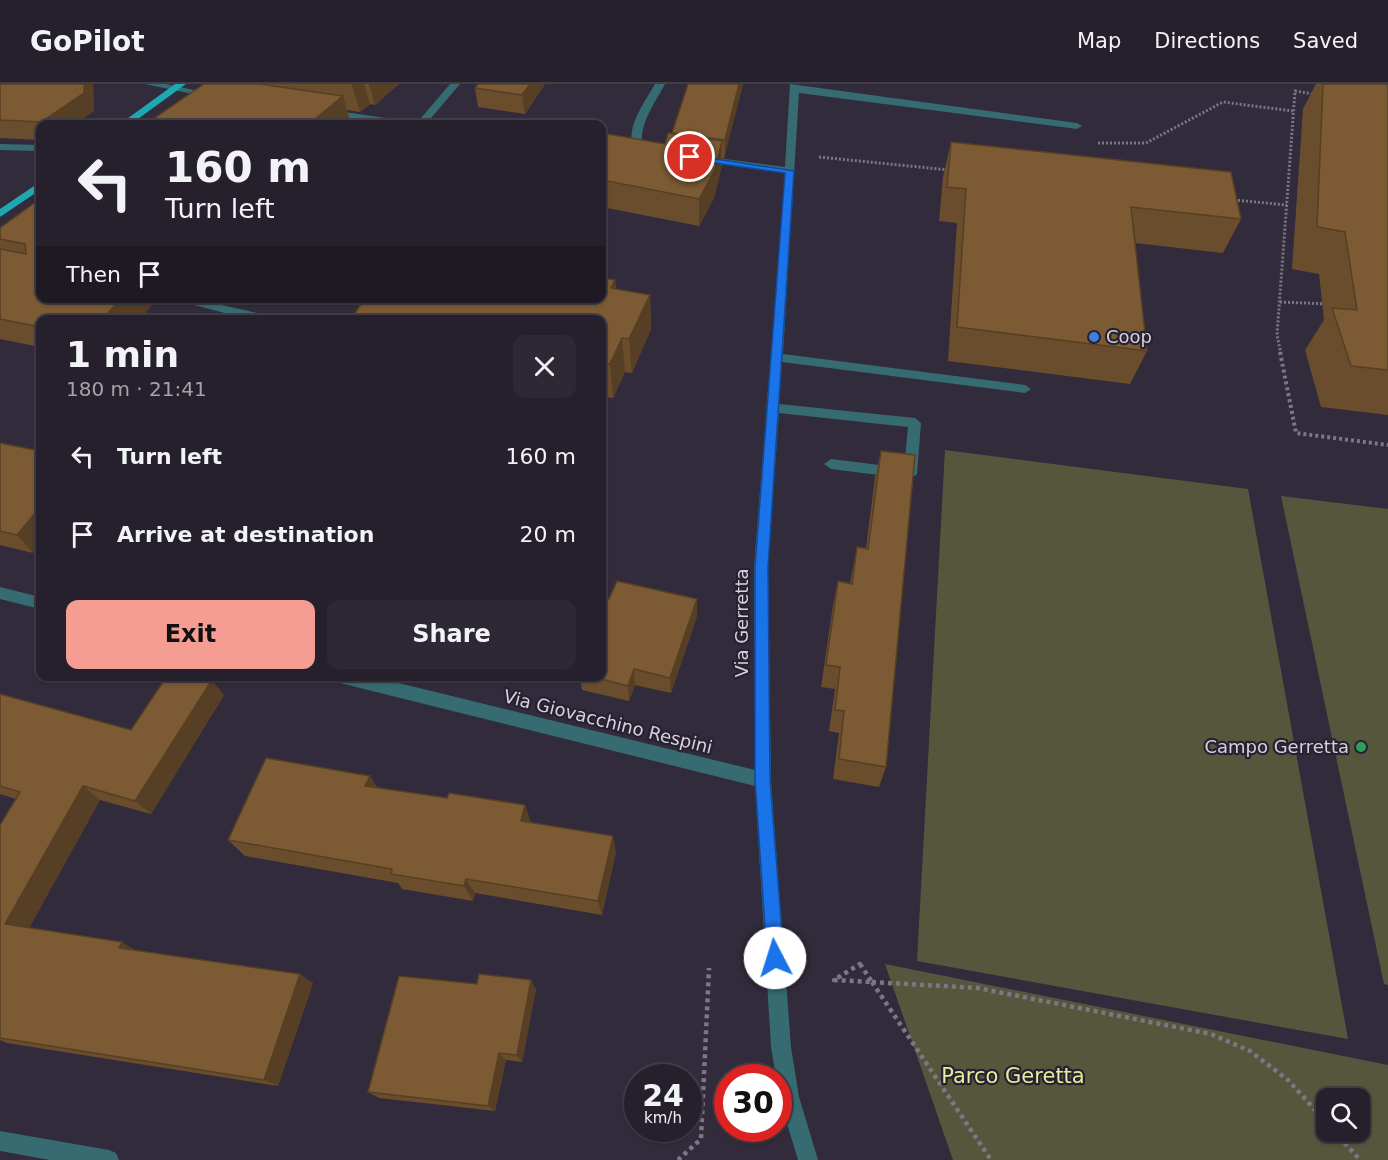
<!DOCTYPE html>
<meta charset="utf-8">
<style>
:root{--surface:#26202c;--page:#2e2834;--text:#f1f3f6;--muted:#a4a3a9;--line:#423e48;--accent:#f59c93}
body{margin:0;font-family:"DejaVu Sans",sans-serif;background:var(--page);color:var(--text);height:100vh;display:flex;flex-direction:column;font-size:22px;white-space:nowrap}
*{box-sizing:border-box;margin:0}
p{font-size:20px;color:var(--muted)}
.icon{flex:none;width:33px;height:33px;fill:none;stroke:currentColor;stroke-width:2;stroke-linecap:round;stroke-linejoin:round}
.map{position:relative;flex:1;overflow:hidden}
.drawer{position:absolute;left:36px;top:231px;width:570px;height:366px;display:flex;flex-direction:column;background:var(--surface);border-radius:12px;box-shadow:0 2px 4px #0004,0 0 0 2px var(--line)}
.drawer>*{flex:none}
.top-card{position:absolute;left:36px;top:36px;width:570px;height:183px;border-radius:12px;box-shadow:0 2px 4px #0004,0 0 0 2px var(--line);background:#26202c;color:var(--text);overflow:hidden}
.controls{position:absolute;left:1316px;top:1004px;display:grid;gap:12px}
.controls a{display:grid;place-items:center;width:54px;height:54px;border-radius:12px;background:var(--surface);box-shadow:0 2px 4px #0004,0 0 0 2px var(--line);font-size:30px}
.speed{position:absolute;left:624px;top:980px;display:flex;gap:12px;font-size:30px;font-weight:700;text-align:center}
.speed>*{display:grid;place-content:center;width:78px;height:78px;border-radius:50%;background:var(--surface);box-shadow:0 2px 4px #0004,0 0 0 2px var(--line);line-height:1}
.speed small{font-size:15px;font-weight:400}
.speed .limit{border:9px solid #d22;background:#fff;color:#111}
.pin{position:absolute;display:grid;place-items:center;width:51px;height:51px;color:#fff;margin:-26px;border:3px solid #fff;border-radius:50%;box-shadow:0 2px 6px #0007}
.me{position:absolute;width:66px;margin:-33px;rotate:355deg;stroke-linejoin:round;filter:drop-shadow(0 0 4px #0008)}
.turn{display:flex;align-items:center;gap:21px;height:126px;padding:0 30px;font-size:27px}
.turn .icon{width:78px;height:78px;stroke-width:2.5}
.turn b{display:block;font-size:42px;line-height:51px}
.then{display:flex;align-items:center;height:57px;padding:0 30px;background:#0003;gap:12px;font-size:22px}
.round{display:grid;place-items:center;flex:none;width:63px;height:63px;border-radius:12px;background:var(--page)}
.headline{display:flex;align-items:center;justify-content:space-between;height:102px;padding:0 30px}
h1{font-size:36px;font-weight:700;line-height:45px}
.primary-button{display:flex;gap:12px;margin-top:auto;padding:12px 30px}
.primary-button a{flex:1;height:69px;border-radius:12px;background:var(--accent);color:#111;font-size:24px;font-weight:700;line-height:69px;text-align:center}
.primary-button a+a{background:var(--page);color:var(--text)}
ul{padding:0;list-style:none}
li{display:flex;align-items:center;gap:18px;height:78px;padding:0 30px}
li div{flex:1}
li b{display:block;font-size:22px}
li em{font-style:normal}
header{display:flex;align-items:center;gap:36px;box-sizing:border-box;height:84px;padding:0 30px;background:var(--surface);border-bottom:2px solid var(--line)}
header strong{font-size:28px}
nav{display:flex;gap:33px;margin-inline-start:auto;font-size:21px}
.map>svg:first-child{display:block}
.green{fill:#55573c;fill-rule:evenodd}
.lines{fill:none;stroke-linecap:round;stroke-linejoin:round}
.path-far2{stroke:#7d7684;stroke-width:3;stroke-dasharray:2 2;stroke-linecap:butt}
.path-far1{stroke:#7d7684;stroke-width:4;stroke-dasharray:3 3;stroke-linecap:butt}
.path{stroke:#7d7684;stroke-width:4.5;stroke-dasharray:4 4;stroke-linecap:butt}
.minor{fill:#366c71;fill-rule:evenodd}
.major{fill:#1da8b2;fill-rule:evenodd}
.wall{fill:#6a4d2d}
.shaded-wall{fill:#563f24}
.building{fill:#7b5a34;stroke:#563f24;stroke-width:1.5}
.route{fill:#1a73e8;stroke:#114b97;stroke-width:1.5}
.shop-dot{fill:#3f7fe0;stroke:#282131;stroke-width:2}
.leisure-dot{fill:#2e9e5b;stroke:#282131;stroke-width:2}
.labels{text-anchor:middle;stroke-width:4.5;stroke-linejoin:round;paint-order:stroke}
.poi-label{font-size:18px;fill:#d6d1dc;stroke:#282131;text-anchor:start}
.street-label{font-size:18px;fill:#d6d1dc;stroke:#282131}
.near-park-label{font-size:21px;fill:#e6eb9e;stroke:#282131}
</style>
<header>
<strong>GoPilot</strong>
<nav><a>Map</a><a>Directions</a><a>Saved</a></nav>
</header>
<div class="map">
<svg width="1388" height="1076" viewBox="0 0 1388 1076">
<rect width="100%" height="100%" fill="#322b3b"/>
<g class="green">
<path d="M 945,366 L 1248,405 L 1348,955 L 917,877 Z"/>
<path d="M 1281,412 L 1388,425 L 1388,901 L 1384,900 Z"/>
<path d="M 885,880 L 1388,981 L 1388,1076 L 953,1076 ZM 1326,1014 L 1359,1014 L 1359,1047 L 1326,1047 Z"/>
</g>
<g class="lines">
<g class="path-far2">
<path d="M 1098,59 L 1146,59 L 1223,18 L 1293,27"/>
<path d="M 819,73 L 949,86"/>
<path d="M 1234,116 L 1287,121"/>
<path d="M 1280,218 L 1328,220"/>
<path d="M 1281,270 L 1277,251 L 1295,7 L 1313,10"/>
</g>
<path class="path-far1" d="M 1280,268 L 1296,349 L 1388,361"/>
<g class="path">
<path d="M 860,880 L 872,898 L 834,896 Z"/>
<path d="M 872,898 L 978,904 L 1211,950 L 1250,967 L 1288,996 L 1326,1038"/>
<path d="M 872,898 L 991,1076"/>
<path d="M 1334,1047 L 1360,1076"/>
<path d="M 678,1076 L 701,1055 L 709,884"/>
</g>
<g class="minor">
<path d="M 145,0 L 166,0 L 217,11 L 212,14 Z"/>
<path d="M 450,0 L 460,0 L 426,40 L 416,40 Z"/>
<path d="M 655,0 L 665,0 C 655,19 640,38 642,60 L 652,66 L 647,69 L 633,63 C 626,42 645,18 655,0 Z"/>
<path d="M 790,0 L 1077,39 L 1082,42 L 1077,45 L 799,9 L 783,270 L 1025,301 L 1031,305 L 1025,309 L 782,278 L 779,320 L 915,334 L 921,339 L 917,390 L 910,395 L 831,385 L 824,380 L 831,375 L 904,384 L 908,343 L 779,329 L 768,483 L 771,696 L 791,963 L 799,1013 L 818,1076 L 798,1076 L 779,1013 L 778,993 L 776,993 L 771,963 L 755,702 L 340,599 L 334,597 L 332,592 L 370,592 L 755,686 L 754,483 L 785,89 L 703,78 L 698,75 L 703,72 L 785,83 Z"/>
<path d="M 331,26 L 406,37 L 411,40 L 389,40 L 328,31 L 326,29 Z"/>
<path d="M 0,60 L 40,61 L 40,67 L 0,66 Z"/>
<path d="M 167,214 L 191,214 L 271,232 L 277,236 L 252,236 Z"/>
<path d="M 0,503 L 40,513 L 40,525 L 0,515 Z"/>
<path d="M 0,1047 L 109,1066 L 116,1069 L 119,1076 L 50,1076 L 0,1067 Z"/>
</g>
<g class="major">
<path d="M 175,0 L 186,0 L 131,40 L 120,40 Z"/>
<path d="M 40,98 L 40,106 L 0,133 L 0,125 Z"/>
</g>
</g>
<g class="wall">
<path d="M 0,0 L 93,0 L 94,27 L 74,40 L 40,40 L 40,56 L 0,54 Z"/>
<path d="M 204,0 L 399,0 L 375,21 L 370,20 L 360,28 L 347,26 L 350,36 Z"/>
<path d="M 478,0 L 545,0 L 525,30 L 478,23 L 475,4 Z"/>
<path d="M 688,0 L 743,0 L 724,74 L 722,74 L 721,85 L 714,114 L 699,142 L 602,123 L 602,49 L 665,60 L 672,50 Z"/>
<path d="M 1316,0 L 1388,0 L 1388,331 L 1321,323 L 1305,266 L 1324,236 L 1319,190 L 1292,185 L 1303,25 Z"/>
<path d="M 951,58 L 1241,135 L 1223,169 L 1135,159 L 1147,267 L 1130,300 L 948,277 L 957,139 L 939,137 L 943,93 Z"/>
<path d="M 40,115 L 40,214 L 158,214 L 139,236 L 40,236 L 40,263 L 0,255 L 0,144 Z"/>
<path d="M 615,196 L 616,205 L 650,211 L 651,245 L 632,289 L 625,288 L 613,314 L 606,313 L 603,319 L 602,319 L 602,236 L 359,223 L 356,214 L 602,214 Z"/>
<path d="M 0,359 L 33,469 L 0,461 Z"/>
<path d="M 881,367 L 886,683 L 879,703 L 833,695 L 839,649 L 829,647 L 835,605 L 821,603 L 833,521 L 838,497 L 850,499 L 857,463 L 866,464 L 875,393 Z"/>
<path d="M 697,532 L 671,609 L 635,601 L 629,617 L 582,606 L 580,593 L 579,592 L 602,592 Z"/>
<path d="M 0,610 L 131,646 L 224,611 L 151,730 L 100,716 L 29,843 L 138,867 L 313,899 L 278,1002 L 7,959 L 0,956 L 0,741 L 16,715 L 0,710 Z"/>
<path d="M 370,692 L 377,704 L 447,714 L 525,721 L 531,739 L 616,768 L 602,831 L 475,809 L 473,817 L 402,805 L 398,799 L 245,772 L 228,756 Z"/>
<path d="M 477,900 L 536,905 L 522,978 L 506,976 L 495,1027 L 379,1014 L 368,1008 Z"/>
</g>
<g class="shaded-wall">
<path d="M 84,0 L 93,0 L 94,27 L 74,40 L 42,40 L 41,38 Z"/>
<path d="M 353,0 L 364,0 L 370,20 L 360,28 L 352,1 Z"/>
<path d="M 369,0 L 399,0 L 375,21 Z"/>
<path d="M 530,0 L 545,0 L 525,30 L 522,11 Z"/>
<path d="M 739,0 L 743,0 L 724,74 L 725,56 Z"/>
<path d="M 343,12 L 350,36 L 345,40 L 309,40 Z"/>
<path d="M 722,57 L 721,85 L 714,114 L 699,142 L 699,115 Z"/>
<path d="M 615,196 L 618,230 L 611,204 Z"/>
<path d="M 650,211 L 651,245 L 632,289 L 629,255 Z"/>
<path d="M 122,214 L 158,214 L 139,236 L 109,236 L 106,231 Z"/>
<path d="M 102,230 L 105,236 L 97,236 Z"/>
<path d="M 622,254 L 625,288 L 613,314 L 610,280 Z"/>
<path d="M 603,279 L 606,313 L 603,319 L 602,304 L 602,282 Z"/>
<path d="M 40,423 L 40,460 L 33,469 L 17,451 Z"/>
<path d="M 697,515 L 697,532 L 671,609 L 670,594 Z"/>
<path d="M 634,585 L 635,601 L 629,617 L 628,602 Z"/>
<path d="M 212,596 L 224,611 L 151,730 L 135,717 Z"/>
<path d="M 370,692 L 381,709 L 365,702 Z"/>
<path d="M 83,702 L 100,716 L 26,850 L 5,840 Z"/>
<path d="M 525,721 L 531,738 L 527,753 L 521,737 Z"/>
<path d="M 613,752 L 616,768 L 602,831 L 598,817 Z"/>
<path d="M 466,795 L 475,809 L 473,817 L 464,802 Z"/>
<path d="M 122,858 L 139,868 L 119,864 Z"/>
<path d="M 300,890 L 313,899 L 278,1002 L 264,996 Z"/>
<path d="M 531,896 L 536,905 L 522,978 L 517,971 Z"/>
<path d="M 499,969 L 506,976 L 495,1027 L 488,1022 Z"/>
</g>
<g class="building">
<path d="M 0,0 L 84,0 L 84,9 L 41,38 L 0,36 Z"/>
<path d="M 204,0 L 260,0 L 343,12 L 309,40 L 146,40 Z"/>
<path d="M 478,0 L 530,0 L 522,11 L 475,4 Z"/>
<path d="M 688,0 L 739,0 L 725,56 L 672,49 Z"/>
<path d="M 1323,0 L 1388,0 L 1388,286 L 1351,282 L 1332,224 L 1357,226 L 1345,148 L 1317,143 Z"/>
<path d="M 527,35 L 556,40 L 523,40 Z"/>
<path d="M 602,49 L 665,60 L 668,49 L 722,57 L 715,86 L 699,115 L 602,96 Z"/>
<path d="M 951,58 L 1231,88 L 1241,135 L 1131,123 L 1147,267 L 957,243 L 966,105 L 947,103 Z"/>
<path d="M 40,115 L 40,214 L 122,214 L 106,231 L 102,230 L 97,236 L 40,236 L 40,243 L 0,235 L 0,165 L 26,170 L 25,160 L 0,155 L 0,144 Z"/>
<path d="M 602,194 L 615,196 L 611,204 L 650,211 L 629,255 L 622,254 L 610,280 L 603,279 L 602,282 L 602,236 L 350,236 L 365,215 L 362,214 L 602,214 Z"/>
<path d="M 0,359 L 40,367 L 40,423 L 17,451 L 0,447 Z"/>
<path d="M 881,367 L 915,371 L 886,683 L 839,675 L 844,627 L 835,626 L 840,583 L 826,581 L 838,497 L 852,500 L 857,463 L 868,465 Z"/>
<path d="M 617,497 L 697,515 L 670,594 L 634,585 L 628,602 L 590,592 L 602,592 L 602,513 L 609,515 Z"/>
<path d="M 167,592 L 198,592 L 212,596 L 135,717 L 83,702 L 5,840 L 122,858 L 119,864 L 300,890 L 264,996 L 0,954 L 0,741 L 20,708 L 0,702 L 0,610 L 131,646 Z"/>
<path d="M 266,674 L 370,692 L 365,702 L 447,714 L 449,709 L 525,721 L 521,737 L 613,752 L 598,817 L 466,795 L 464,802 L 391,790 L 392,785 L 228,756 Z"/>
<path d="M 479,890 L 531,896 L 517,971 L 499,969 L 488,1022 L 368,1008 L 399,892 L 477,900 Z"/>
</g>
<path class="route" d="M 690,71 L 794,87 L 768,483 L 770,696 L 784,874 L 781,880 L 775,883 L 769,880 L 767,874 L 755,696 L 755,483 L 785,89 L 687,75 L 687,71 Z"/>
<circle class="shop-dot" cx="1094" cy="253" r="6"/>
<circle class="leisure-dot" cx="1361" cy="663" r="6"/>
<g class="labels">
<g class="poi-label">
<text x="1106" y="259">Coop</text>
<text x="1349" y="669" text-anchor="end">Campo Gerretta</text>
</g>
<g class="street-label">
<text transform="translate(742 539) rotate(-90)" y="6">Via Gerretta</text>
<text transform="translate(608 638) rotate(14)" y="6">Via Giovacchino Respini</text>
</g>
<g class="near-park-label">
<text x="1013" y="999">Parco Geretta</text>
</g>
</g>
</svg>
<div class="controls">
<a><svg class="icon" aria-label="search" viewBox="0 0 24 24"><circle cx="10" cy="10" r="6"/><path d="M15 15l6 6"/></svg></a>
</div>
<div class="speed"><div>24<small>km/h</small></div><div class="limit">30</div></div>
<div class="pin" style="left:690px;top:73px;background:#d93025"><svg class="icon" aria-label="arrive" viewBox="0 0 24 24"><path d="M6 21V4h12l-3 4 3 4H6"/></svg></div>
<svg class="me" style="left:775px;top:874px" viewBox="-20 -20 40 40"><circle r="19" fill="#fff"/><path d="M0-13L10 11 0 6-10 11z" fill="#1a73e8"/></svg>
<div class="top-card">
<div class="turn"><svg class="icon" aria-label="left" viewBox="0 0 24 24"><path d="M17 20v-9H6M10 6l-5 5 5 5"/></svg><div><b>160 m</b>Turn left</div></div>
<div class="then">Then<svg class="icon" aria-label="arrive" viewBox="0 0 24 24"><path d="M6 21V4h12l-3 4 3 4H6"/></svg></div>
</div>
<section class="drawer">
<div class="headline"><div><h1>1 min</h1><p>180 m · 21:41</p></div><a class="round"><svg class="icon" aria-label="close" viewBox="0 0 24 24"><path d="M6 6l12 12M18 6L6 18"/></svg></a></div>
<ul>
<li><svg class="icon" aria-label="left" viewBox="0 0 24 24"><path d="M17 20v-9H6M10 6l-5 5 5 5"/></svg><div><b>Turn left</b></div><em>160 m</em></li>
<li><svg class="icon" aria-label="arrive" viewBox="0 0 24 24"><path d="M6 21V4h12l-3 4 3 4H6"/></svg><div><b>Arrive at destination</b></div><em>20 m</em></li>
</ul>
<div class="primary-button"><a>Exit</a><a>Share</a></div>
</section>
</div>
